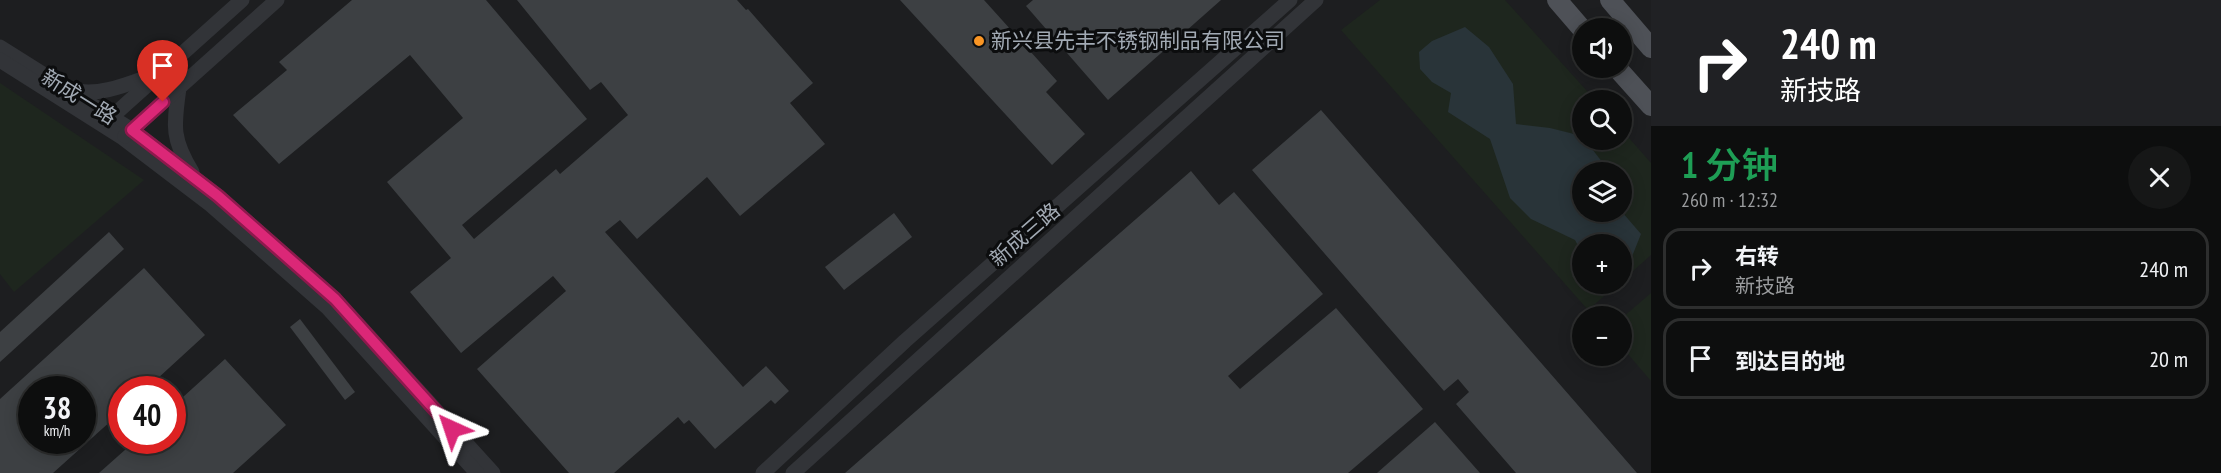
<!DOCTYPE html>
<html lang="zh">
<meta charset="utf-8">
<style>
:root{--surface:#0d0e0e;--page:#161717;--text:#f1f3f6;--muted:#9a9c9e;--line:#2d2e2e}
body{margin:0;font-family:"PT Sans Narrow","Noto Sans SC",sans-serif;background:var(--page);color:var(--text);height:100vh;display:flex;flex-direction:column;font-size:22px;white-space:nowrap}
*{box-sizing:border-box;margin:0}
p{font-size:20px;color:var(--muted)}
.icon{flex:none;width:33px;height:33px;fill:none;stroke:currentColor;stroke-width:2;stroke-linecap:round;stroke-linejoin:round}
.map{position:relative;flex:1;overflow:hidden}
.sheet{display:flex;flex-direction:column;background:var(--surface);width:570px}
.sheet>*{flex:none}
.hud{background:#202124;color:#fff;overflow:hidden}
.tools{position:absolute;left:1572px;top:18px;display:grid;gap:12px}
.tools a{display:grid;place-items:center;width:60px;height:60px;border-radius:50%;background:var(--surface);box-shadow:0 3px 15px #0003,0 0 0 2px var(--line);font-size:30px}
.speed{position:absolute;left:18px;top:376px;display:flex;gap:12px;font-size:30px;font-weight:700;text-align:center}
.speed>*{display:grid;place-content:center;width:78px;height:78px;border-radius:50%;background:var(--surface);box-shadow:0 3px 15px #0003,0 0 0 2px var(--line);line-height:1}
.speed small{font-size:15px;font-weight:400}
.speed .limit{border:9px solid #d22;background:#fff;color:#111}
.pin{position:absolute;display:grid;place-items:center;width:51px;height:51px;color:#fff;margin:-62px -26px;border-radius:50% 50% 50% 0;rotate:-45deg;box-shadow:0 0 6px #0007}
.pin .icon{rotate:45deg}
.me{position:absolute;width:66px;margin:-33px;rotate:318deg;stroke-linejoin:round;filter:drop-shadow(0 0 4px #0008)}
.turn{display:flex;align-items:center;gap:21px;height:126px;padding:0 30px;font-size:27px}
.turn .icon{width:78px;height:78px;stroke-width:2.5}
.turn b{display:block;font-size:42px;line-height:51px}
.round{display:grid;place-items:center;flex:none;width:63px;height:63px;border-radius:32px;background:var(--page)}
.headline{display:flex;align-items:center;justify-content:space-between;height:102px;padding:0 30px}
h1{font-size:36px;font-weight:600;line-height:45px;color:#1e9e55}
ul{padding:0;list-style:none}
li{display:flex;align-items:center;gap:18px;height:81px;margin:0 12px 9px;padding:0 18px;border:3px solid var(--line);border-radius:18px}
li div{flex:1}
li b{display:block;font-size:22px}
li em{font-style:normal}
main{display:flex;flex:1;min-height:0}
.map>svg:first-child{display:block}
.built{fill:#1d1e20;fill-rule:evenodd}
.green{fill:#1e261e;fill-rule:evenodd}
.water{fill:#293439}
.building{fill:#3d4043;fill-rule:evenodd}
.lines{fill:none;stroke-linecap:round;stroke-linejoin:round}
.minor{stroke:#323438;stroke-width:15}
.major{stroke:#4e5157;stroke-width:20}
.route-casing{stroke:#8e194d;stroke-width:15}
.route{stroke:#db2777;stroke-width:10}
.poi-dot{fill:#f99524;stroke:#0c0d0e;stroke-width:2}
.labels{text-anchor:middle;stroke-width:6;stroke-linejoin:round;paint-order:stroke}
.poi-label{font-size:21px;fill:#a2aab4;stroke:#0c0d0e;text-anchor:start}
.street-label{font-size:21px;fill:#a2aab4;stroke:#0c0d0e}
</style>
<main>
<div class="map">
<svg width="1651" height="473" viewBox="0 0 1651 473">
<rect width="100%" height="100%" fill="#111213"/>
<path class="built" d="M 0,0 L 1651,0 L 1651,473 L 0,473 ZM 1582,28 L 1622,28 L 1622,68 L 1582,68 ZM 1582,100 L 1622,100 L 1622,140 L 1582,140 ZM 1582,172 L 1622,172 L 1622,212 L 1582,212 ZM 1582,244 L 1622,244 L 1622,284 L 1582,284 ZM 1582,316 L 1622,316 L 1622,356 L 1582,356 ZM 32,390 L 82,390 L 82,441 L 32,441 ZM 122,390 L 172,390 L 172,441 L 122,441 Z"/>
<g class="green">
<path d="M 1380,0 L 1505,0 L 1595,100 L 1582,100 L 1582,140 L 1622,140 L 1622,130 L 1651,163 L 1651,255 L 1622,281 L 1622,244 L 1582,244 L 1582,284 L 1618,284 L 1588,310 L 1341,30 ZM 1582,172 L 1622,172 L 1622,212 L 1582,212 Z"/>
<path d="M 0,83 L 144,180 L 14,292 L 0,274 Z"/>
<path d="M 1651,293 L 1651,381 L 1622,347 L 1622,318 Z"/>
</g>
<path class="water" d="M 1465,27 L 1489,47 L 1513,84 L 1516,124 L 1550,128 L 1582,136 L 1582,140 L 1585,140 L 1610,172 L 1582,172 L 1582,212 L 1622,212 L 1622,188 L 1622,212 L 1641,234 L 1631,259 L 1622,263 L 1622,244 L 1582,244 L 1582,253 L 1575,240 L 1531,219 L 1510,198 L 1490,139 L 1448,112 L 1451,93 L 1432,82 L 1420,69 L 1419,52 L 1432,41 Z"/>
<g class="building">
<path d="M 352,0 L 486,0 L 587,119 L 462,225 L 474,239 L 556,169 L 560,174 L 628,115 L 601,82 L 590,90 L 517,0 L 737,0 L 746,10 L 748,9 L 813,83 L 790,103 L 825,144 L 740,216 L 707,177 L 637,239 L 620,220 L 605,232 L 743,387 L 766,366 L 789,391 L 775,404 L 771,400 L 715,449 L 689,420 L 684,424 L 678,417 L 614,473 L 569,473 L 477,369 L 566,291 L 553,276 L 461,353 L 410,292 L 451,258 L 387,182 L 463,118 L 410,55 L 279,164 L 233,115 L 287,70 L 279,62 Z"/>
<path d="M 900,0 L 984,0 L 1057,81 L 1046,92 L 1085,134 L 1052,165 Z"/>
<path d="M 1033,0 L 1221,0 L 1108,100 L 1026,6 Z"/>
<path d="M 1321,110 L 1637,473 L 1516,473 L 1456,404 L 1469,392 L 1458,379 L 1444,391 L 1252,170 Z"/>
<path d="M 1191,171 L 1219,205 L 1234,192 L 1323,294 L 1228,376 L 1240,389 L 1336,308 L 1423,409 L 1348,473 L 845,473 Z"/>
<path d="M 894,213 L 912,237 L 844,290 L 825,267 Z"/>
<path d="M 109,232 L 124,249 L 0,362 L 0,332 Z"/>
<path d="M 144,268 L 205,335 L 145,390 L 122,390 L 122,411 L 53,473 L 0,473 L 0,399 ZM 32,390 L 82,390 L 82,441 L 32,441 Z"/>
<path d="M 300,319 L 355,392 L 345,400 L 290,327 Z"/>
<path d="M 225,359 L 286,425 L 233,473 L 99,473 L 135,441 L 172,441 L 172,407 Z"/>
<path d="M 1435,422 L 1480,473 L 1377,473 Z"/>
</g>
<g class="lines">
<g class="minor">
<path d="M 0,47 L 132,130 L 218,196 L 335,299 L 493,473"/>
<path d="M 0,60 L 123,138 L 211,205 L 327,307 L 477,473"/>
<path d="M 179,88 C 174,125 171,138 192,172"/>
<path d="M 72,90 C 99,97 128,84 153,75"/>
<path d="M 106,122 L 242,0"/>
<path d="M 125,136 L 277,0"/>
<path d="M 763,473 L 905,341 L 1290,0"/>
<path d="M 793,473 L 1316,0"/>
</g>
<g class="major">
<path d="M 1557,0 L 1582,29"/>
<path d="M 1610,0 L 1651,48"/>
<path d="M 1617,68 L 1651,106"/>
</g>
</g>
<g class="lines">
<defs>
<path id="route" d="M 163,102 L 132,130 L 218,196 L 335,299 L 452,429"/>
</defs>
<use href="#route" class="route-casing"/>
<use href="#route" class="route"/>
</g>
<circle class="poi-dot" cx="979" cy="41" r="6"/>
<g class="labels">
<g class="poi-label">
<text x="991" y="48">新兴县先丰不锈钢制品有限公司</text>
</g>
<g class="street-label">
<text transform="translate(79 97) rotate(32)" y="7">新成一路</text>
<text transform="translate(1025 235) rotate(-41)" y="7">新成三路</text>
</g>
</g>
</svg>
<div class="tools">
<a><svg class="icon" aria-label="sound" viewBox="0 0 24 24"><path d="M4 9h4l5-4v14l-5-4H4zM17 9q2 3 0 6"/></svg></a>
<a><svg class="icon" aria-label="search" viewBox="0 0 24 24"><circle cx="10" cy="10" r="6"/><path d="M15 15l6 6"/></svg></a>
<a><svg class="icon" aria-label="layers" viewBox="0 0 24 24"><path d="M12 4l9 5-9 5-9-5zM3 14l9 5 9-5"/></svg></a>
<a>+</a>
<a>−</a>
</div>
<div class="speed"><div>38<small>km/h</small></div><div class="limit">40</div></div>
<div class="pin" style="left:163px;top:102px;background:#d93025"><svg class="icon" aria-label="arrive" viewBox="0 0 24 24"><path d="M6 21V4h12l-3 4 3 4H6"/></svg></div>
<svg class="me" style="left:452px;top:429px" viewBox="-20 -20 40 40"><path d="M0-17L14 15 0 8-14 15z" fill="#db2777" stroke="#fff" stroke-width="4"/></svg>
</div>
<section class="sheet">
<div class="hud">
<div class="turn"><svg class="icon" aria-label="right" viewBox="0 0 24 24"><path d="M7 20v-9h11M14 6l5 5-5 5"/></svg><div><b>240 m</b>新技路</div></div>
</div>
<div class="headline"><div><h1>1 分钟</h1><p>260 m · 12:32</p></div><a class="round"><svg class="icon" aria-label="close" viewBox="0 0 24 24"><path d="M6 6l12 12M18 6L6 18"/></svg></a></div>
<ul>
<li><svg class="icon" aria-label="right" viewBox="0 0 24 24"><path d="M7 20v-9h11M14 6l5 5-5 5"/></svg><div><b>右转</b><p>新技路</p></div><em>240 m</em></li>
<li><svg class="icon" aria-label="arrive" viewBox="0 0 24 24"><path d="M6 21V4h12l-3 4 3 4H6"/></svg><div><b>到达目的地</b></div><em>20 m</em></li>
</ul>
</section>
</main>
